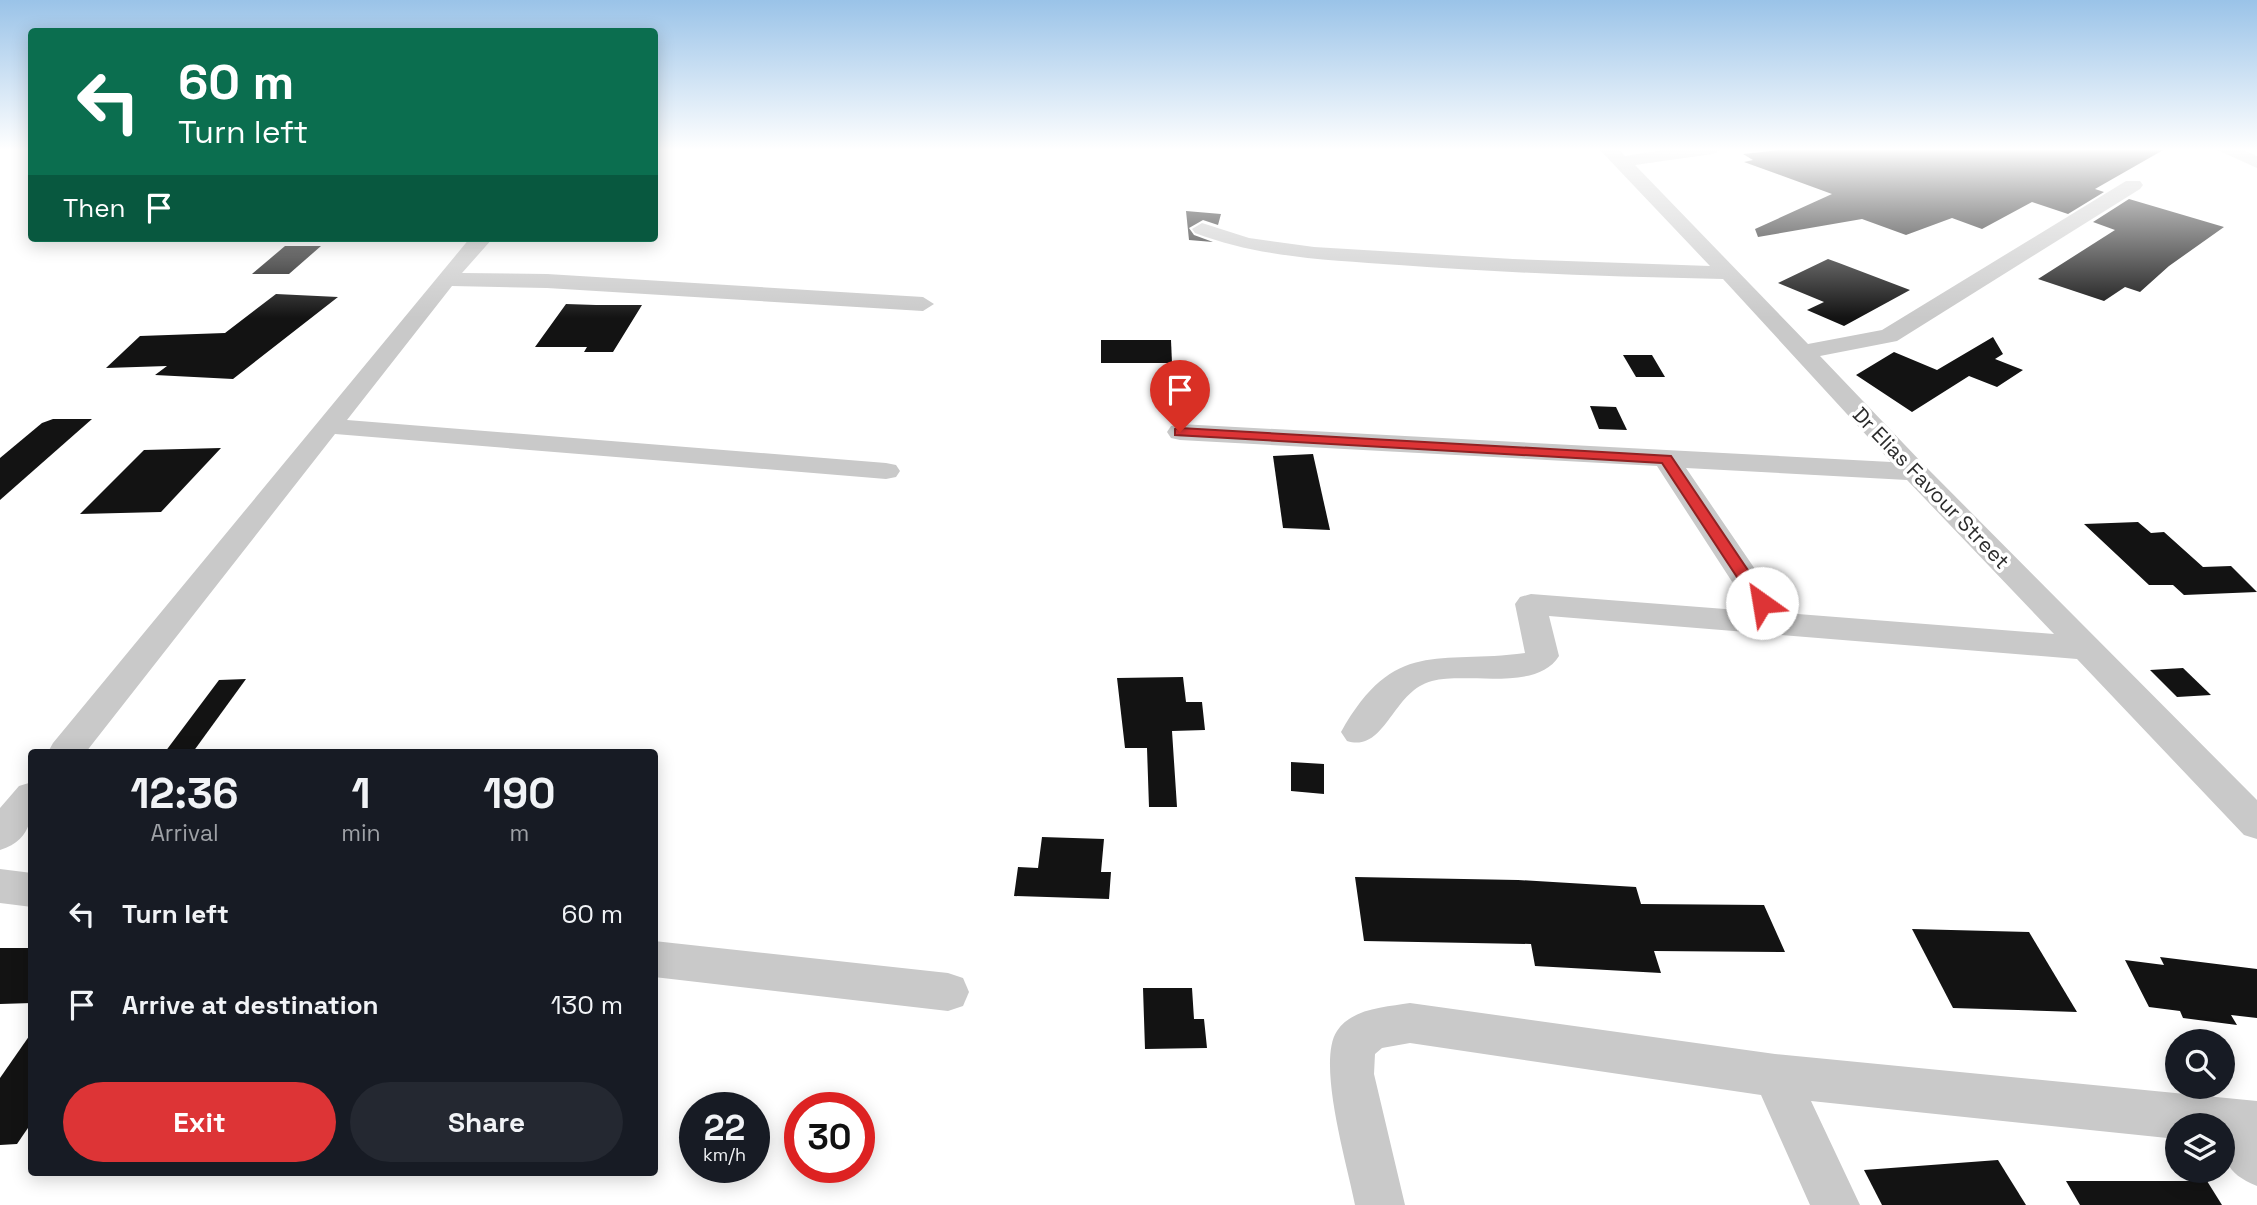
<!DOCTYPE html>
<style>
:root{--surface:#171b24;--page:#242831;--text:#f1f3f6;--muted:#9ea1a6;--accent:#dd3436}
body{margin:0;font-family:"Space Grotesk",sans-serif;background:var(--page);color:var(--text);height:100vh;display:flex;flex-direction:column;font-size:26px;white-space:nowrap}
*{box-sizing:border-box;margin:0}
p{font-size:23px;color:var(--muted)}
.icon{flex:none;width:38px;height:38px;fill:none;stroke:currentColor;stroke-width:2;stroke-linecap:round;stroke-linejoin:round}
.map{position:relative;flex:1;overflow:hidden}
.sheet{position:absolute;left:28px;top:749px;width:630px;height:427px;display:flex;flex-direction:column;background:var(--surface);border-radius:7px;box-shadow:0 4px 18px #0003}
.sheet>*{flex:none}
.banner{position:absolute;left:28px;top:28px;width:630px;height:214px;border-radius:7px;box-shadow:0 4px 18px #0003;background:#0b6e4f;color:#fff;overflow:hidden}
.buttons{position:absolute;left:2165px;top:1029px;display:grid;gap:14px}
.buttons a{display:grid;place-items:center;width:70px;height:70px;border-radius:50%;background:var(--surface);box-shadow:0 4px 18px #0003;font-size:35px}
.speed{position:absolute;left:679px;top:1092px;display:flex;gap:14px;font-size:35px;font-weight:700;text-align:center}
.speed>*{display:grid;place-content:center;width:91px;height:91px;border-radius:50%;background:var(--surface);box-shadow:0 4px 18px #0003;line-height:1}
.speed small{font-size:18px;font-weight:400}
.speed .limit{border:10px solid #d22;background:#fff;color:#111}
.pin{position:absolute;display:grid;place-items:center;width:60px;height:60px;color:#fff;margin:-72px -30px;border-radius:50% 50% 50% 0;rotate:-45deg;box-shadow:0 0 7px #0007}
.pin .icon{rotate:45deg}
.me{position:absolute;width:77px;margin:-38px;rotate:328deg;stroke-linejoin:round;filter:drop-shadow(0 0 5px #0008)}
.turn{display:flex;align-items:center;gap:24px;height:147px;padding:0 35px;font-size:32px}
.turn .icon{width:91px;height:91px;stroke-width:2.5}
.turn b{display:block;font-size:49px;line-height:60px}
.then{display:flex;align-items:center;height:66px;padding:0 35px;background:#0003;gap:14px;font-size:26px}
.eta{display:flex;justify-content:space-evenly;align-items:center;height:119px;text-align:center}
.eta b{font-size:42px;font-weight:700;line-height:49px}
.primary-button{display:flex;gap:14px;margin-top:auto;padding:14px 35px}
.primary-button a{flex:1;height:80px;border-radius:42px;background:var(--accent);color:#fff;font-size:28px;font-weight:700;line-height:80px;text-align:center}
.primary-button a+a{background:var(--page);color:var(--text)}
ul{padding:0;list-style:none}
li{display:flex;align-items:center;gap:21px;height:91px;padding:0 35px}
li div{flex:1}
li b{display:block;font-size:26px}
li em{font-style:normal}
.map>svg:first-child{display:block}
.building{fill:#131313}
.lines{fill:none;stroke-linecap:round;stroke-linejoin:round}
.minor{fill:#c9c9c9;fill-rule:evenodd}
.route{fill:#dd3436;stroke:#902223;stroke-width:2}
.labels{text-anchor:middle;stroke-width:7;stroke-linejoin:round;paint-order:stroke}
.street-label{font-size:21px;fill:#2c2c2c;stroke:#fff}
</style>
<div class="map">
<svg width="2257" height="1205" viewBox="0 0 2257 1205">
<rect width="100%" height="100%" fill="#fff"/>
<g class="building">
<path d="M 1789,149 L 2165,149 L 2095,189 L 2104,192 L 2068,214 L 2032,202 L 1982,229 L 1952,218 L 1906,235 L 1862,219 L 1758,237 L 1755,229 L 1832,194 L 1744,162 L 1753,160 L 1743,154 Z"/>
<path d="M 2129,199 L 2224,227 L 2169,266 L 2140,292 L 2125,287 L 2104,301 L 2038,279 L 2115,230 L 2093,222 Z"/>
<path d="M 1186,211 L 1221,214 L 1218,225 L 1203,220 L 1189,228 L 1194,235 L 1213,242 L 1189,240 Z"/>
<path d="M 285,246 L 321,246 L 289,274 L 252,274 Z"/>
<path d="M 1828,259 L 1839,263 L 1910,290 L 1844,326 L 1807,310 L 1824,302 L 1778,283 Z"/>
<path d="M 276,294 L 338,297 L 233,379 L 155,375 L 167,366 L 106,368 L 140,336 L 225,333 Z"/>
<path d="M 566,304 L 596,305 L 642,305 L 613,352 L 584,352 L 587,347 L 535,347 Z"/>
<path d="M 1993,337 L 2003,354 L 1995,359 L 2023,370 L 1997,387 L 1969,376 L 1912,412 L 1856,375 L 1894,352 L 1937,370 Z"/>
<path d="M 1101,340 L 1171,340 L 1172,363 L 1101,363 Z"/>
<path d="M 1623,355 L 1652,355 L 1665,377 L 1636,377 Z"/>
<path d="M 1590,406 L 1616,407 L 1627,430 L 1599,429 Z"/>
<path d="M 53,419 L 92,419 L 0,500 L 0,458 L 42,423 Z"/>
<path d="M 221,448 L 161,512 L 80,514 L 144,450 Z"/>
<path d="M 1313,454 L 1330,530 L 1283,528 L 1273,456 Z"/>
<path d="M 2138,522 L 2151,533 L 2164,532 L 2203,567 L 2231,566 L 2257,592 L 2184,595 L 2173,585 L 2149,585 L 2084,524 Z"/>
<path d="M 2183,668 L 2211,695 L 2177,697 L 2150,670 Z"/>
<path d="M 1183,677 L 1186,702 L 1202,702 L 1205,730 L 1172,731 L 1177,807 L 1149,807 L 1147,748 L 1125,748 L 1117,678 Z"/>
<path d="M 246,679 L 193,752 L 165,752 L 219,680 Z"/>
<path d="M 1291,762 L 1324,764 L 1324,794 L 1291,791 Z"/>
<path d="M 1042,837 L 1104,839 L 1101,872 L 1111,872 L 1109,899 L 1014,896 L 1018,867 L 1038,868 Z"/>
<path d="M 1355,877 L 1518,880 L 1636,887 L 1641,904 L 1764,905 L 1785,952 L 1654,951 L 1661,973 L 1535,966 L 1531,944 L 1364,941 Z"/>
<path d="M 1912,929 L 2029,932 L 2077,1012 L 1953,1008 Z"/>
<path d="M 0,948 L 32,948 L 32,1003 L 0,1004 Z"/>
<path d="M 2160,957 L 2257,969 L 2257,1018 L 2231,1015 L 2237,1025 L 2183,1018 L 2180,1011 L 2149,1007 L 2125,960 L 2164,965 Z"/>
<path d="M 1143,988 L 1192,988 L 1194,1019 L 1204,1019 L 1207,1048 L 1145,1049 Z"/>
<path d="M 32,1032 L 32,1122 L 17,1144 L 0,1145 L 0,1078 Z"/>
<path d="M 1998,1160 L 2026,1205 L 1882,1205 L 1864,1170 Z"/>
<path d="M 2066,1181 L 2207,1181 L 2222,1205 L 2080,1205 Z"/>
</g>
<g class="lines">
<g class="minor">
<path d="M 1599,149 L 1619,149 L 1625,156 L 1670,149 L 1722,149 L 1713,154 L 1635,165 L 1808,344 L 1882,330 L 2126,181 L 2140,181 L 2143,185 L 2140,189 L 1897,341 L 1820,356 L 1925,466 L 2257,800 L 2257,839 L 2244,835 L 2077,659 L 1549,616 L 1559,656 C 1537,692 1468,672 1432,681 C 1392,691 1386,753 1347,741 L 1341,732 C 1395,637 1437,665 1525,653 L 1515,604 L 1520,597 L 1531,594 L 1751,611 L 1657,466 L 1180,440 L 1171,438 L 1167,432 L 1171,426 L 1180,424 L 1891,462 L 1723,279 C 1615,277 1507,273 1399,265 C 1329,260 1261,258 1195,233 L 1192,229 L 1202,223 L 1249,238 L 1314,247 L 1513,259 L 1710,266 ZM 1686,468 L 1907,480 L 2054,634 L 1785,613 Z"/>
<path d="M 2215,149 L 2241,149 L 2257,156 L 2257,168 Z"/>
<path d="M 470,238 L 493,238 L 462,273 L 547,274 L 923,297 L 934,304 L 923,311 L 547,288 L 452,286 L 347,420 L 886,463 L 896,465 L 900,471 L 896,477 L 886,479 L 335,434 L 86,752 L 48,752 L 53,743 Z"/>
<path d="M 32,782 C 32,813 35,839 0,850 L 0,808 L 19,786 Z"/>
<path d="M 0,869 L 32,873 L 32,907 L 0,903 Z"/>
<path d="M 654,941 L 948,973 L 963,978 L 969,992 L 963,1006 L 948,1011 L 654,977 Z"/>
<path d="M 1410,1003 L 1775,1054 L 2257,1101 L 2257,1186 C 2225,1173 2222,1158 2222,1125 L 2177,1125 L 2177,1139 L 1811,1101 L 1860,1205 L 1810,1205 L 1761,1095 L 1410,1043 L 1382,1048 L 1375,1054 L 1374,1074 L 1405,1205 L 1355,1205 C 1348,1167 1316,1062 1337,1031 C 1352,1008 1386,1007 1410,1003 Z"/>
</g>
</g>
<linearGradient id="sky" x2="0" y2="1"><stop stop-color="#9ac3e8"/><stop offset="0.47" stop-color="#fff"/><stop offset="1" stop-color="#fff" stop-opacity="0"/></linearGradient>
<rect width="2257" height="318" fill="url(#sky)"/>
<path class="route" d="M 1180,428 L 1671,456 L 1770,603 L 1767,606 L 1756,606 L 1662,463 L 1175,435 L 1175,429 Z"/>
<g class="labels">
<g class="street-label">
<text transform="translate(1931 488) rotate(46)" y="7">Dr Elias Favour Street</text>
</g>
</g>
</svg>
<div class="buttons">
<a><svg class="icon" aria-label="search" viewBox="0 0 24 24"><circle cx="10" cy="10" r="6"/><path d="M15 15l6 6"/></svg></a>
<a><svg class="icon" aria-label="layers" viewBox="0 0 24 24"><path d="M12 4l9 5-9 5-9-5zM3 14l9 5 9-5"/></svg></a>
</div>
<div class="speed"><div>22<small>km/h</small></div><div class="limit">30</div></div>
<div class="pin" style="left:1180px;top:432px;background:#d93025"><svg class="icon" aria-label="arrive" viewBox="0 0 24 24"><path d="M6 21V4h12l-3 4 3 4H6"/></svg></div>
<svg class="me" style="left:1762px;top:603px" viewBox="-20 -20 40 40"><circle r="19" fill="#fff"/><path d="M0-13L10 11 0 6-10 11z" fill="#dd3436"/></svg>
<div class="banner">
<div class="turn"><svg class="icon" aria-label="left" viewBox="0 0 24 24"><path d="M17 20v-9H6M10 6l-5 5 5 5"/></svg><div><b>60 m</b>Turn left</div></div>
<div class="then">Then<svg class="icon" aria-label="arrive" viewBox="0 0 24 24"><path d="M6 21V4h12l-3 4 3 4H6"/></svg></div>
</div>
<section class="sheet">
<div class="eta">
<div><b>12:36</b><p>Arrival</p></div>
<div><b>1</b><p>min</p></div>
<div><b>190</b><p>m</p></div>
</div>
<ul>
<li><svg class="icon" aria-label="left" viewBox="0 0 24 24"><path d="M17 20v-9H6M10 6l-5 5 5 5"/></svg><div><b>Turn left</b></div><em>60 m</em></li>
<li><svg class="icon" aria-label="arrive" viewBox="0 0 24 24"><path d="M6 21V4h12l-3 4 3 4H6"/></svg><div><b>Arrive at destination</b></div><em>130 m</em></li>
</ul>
<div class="primary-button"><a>Exit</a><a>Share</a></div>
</section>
</div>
